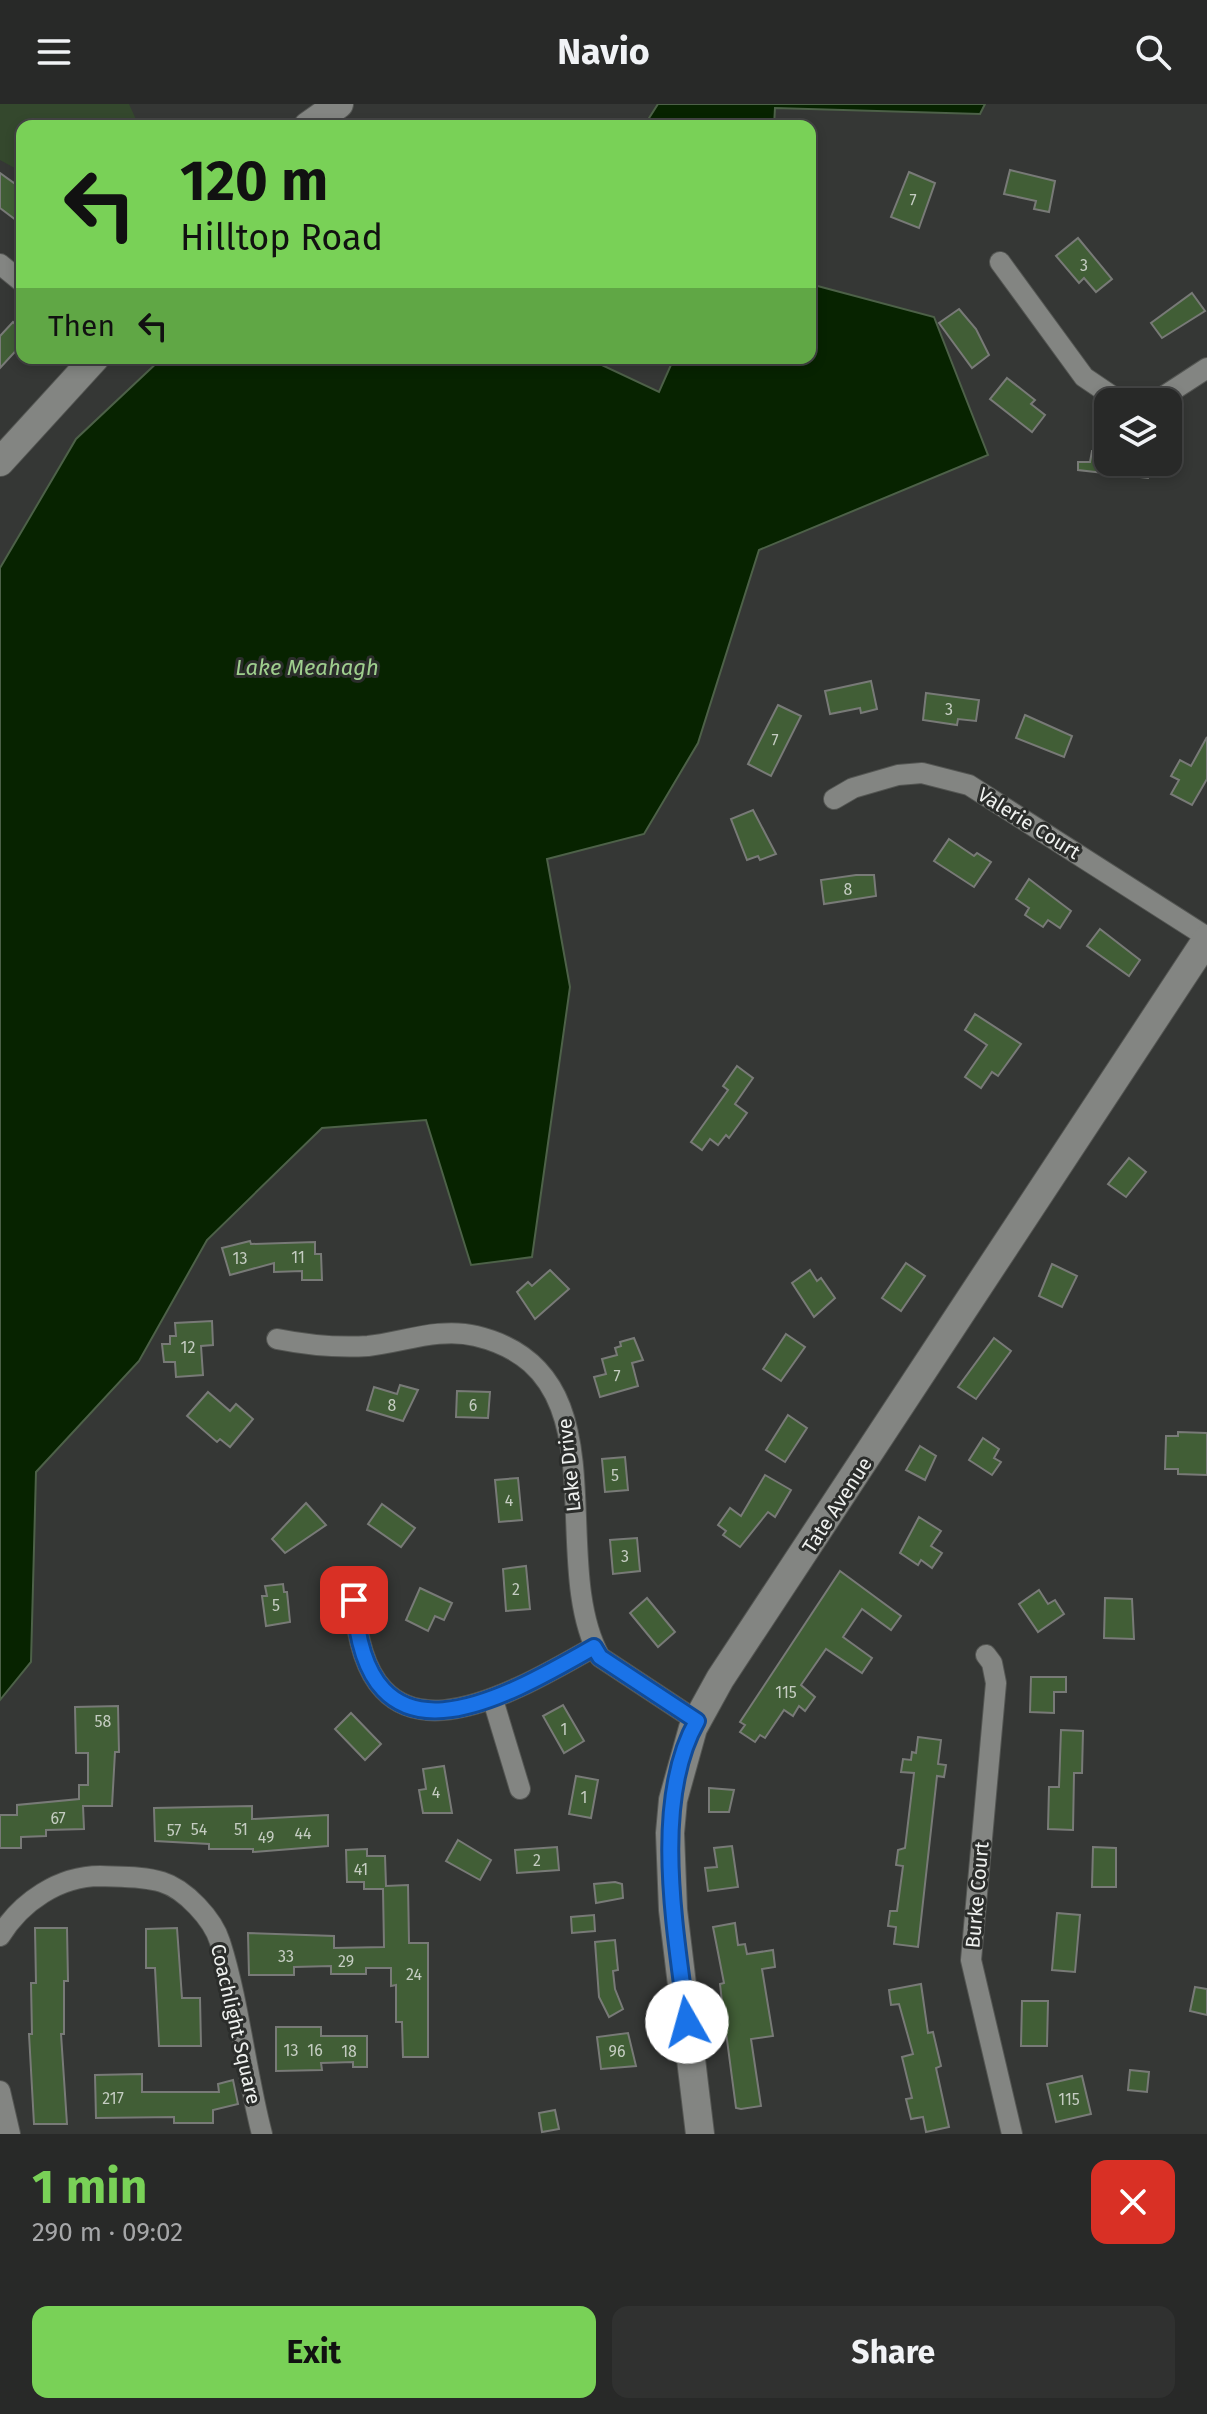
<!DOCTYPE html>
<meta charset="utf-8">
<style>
:root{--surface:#282928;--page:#303130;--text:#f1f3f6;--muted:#a5a6a8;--line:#444545;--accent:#79d157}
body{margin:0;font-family:"Fira Sans",sans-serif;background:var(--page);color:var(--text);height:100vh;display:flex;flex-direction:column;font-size:30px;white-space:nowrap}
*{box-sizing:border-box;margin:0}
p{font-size:26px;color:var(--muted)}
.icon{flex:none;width:44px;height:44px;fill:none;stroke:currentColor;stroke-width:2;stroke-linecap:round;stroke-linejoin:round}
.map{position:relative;height:2030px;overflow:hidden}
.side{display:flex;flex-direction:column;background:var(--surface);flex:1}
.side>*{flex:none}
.banner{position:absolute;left:16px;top:16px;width:800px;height:244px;border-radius:16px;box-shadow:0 4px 12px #0003,0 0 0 2px var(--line);background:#79d157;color:#111;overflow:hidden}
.controls{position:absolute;left:1094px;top:284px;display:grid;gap:16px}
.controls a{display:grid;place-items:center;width:88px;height:88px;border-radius:16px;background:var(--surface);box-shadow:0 4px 12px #0003,0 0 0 2px var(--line);font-size:40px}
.pin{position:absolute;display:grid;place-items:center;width:68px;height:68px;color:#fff;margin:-34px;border-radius:16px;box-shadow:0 4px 12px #0006}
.me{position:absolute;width:88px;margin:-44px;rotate:353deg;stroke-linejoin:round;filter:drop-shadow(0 0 6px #0008)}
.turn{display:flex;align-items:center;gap:28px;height:168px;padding:0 32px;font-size:36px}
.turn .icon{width:104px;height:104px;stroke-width:2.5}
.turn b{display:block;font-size:56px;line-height:68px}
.then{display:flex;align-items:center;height:76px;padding:0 32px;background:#0003;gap:16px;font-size:30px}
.round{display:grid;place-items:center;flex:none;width:84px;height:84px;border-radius:16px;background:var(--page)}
.summary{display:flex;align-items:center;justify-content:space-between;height:136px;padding:0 32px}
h1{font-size:48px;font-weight:700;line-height:60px;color:var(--accent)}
.button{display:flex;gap:16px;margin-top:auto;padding:16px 32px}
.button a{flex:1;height:92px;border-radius:16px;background:var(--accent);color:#111;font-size:32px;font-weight:700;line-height:92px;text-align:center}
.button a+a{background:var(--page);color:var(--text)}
header{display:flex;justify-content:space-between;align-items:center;height:104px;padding:0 32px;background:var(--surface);font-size:36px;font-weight:700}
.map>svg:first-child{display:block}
.green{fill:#34482d}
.water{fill:#072300;stroke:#4d6148;stroke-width:2}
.building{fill:#415e36;stroke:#787a77;stroke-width:2}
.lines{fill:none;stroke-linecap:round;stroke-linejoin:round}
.street-casing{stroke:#545653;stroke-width:22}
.secondary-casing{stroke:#545653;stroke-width:30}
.street{stroke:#838582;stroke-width:20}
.secondary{stroke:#838582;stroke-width:28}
.route-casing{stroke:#114b97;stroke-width:20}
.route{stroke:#1a73e8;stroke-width:14}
.labels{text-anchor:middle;stroke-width:6;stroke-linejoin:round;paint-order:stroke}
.number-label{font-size:16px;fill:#c4ccc1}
.street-label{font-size:20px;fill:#eff1ef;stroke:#2b2d2b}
.water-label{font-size:22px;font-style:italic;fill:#9fcf8e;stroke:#2b2d2b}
</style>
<header><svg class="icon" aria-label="menu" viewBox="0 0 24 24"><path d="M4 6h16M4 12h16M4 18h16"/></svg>Navio<svg class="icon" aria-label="search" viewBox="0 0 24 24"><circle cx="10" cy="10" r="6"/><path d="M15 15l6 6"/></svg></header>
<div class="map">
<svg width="1207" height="2030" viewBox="0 0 1207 2030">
<rect width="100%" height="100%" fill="#353735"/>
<path class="green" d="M 0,0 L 129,0 L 139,22 L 22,22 L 22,68 L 0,56 Z"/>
<g class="water">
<path d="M 658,0 L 985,0 L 980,10 L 775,4 L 774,22 L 644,22 Z"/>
<path d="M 810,180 L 934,213 L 988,351 L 759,446 L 698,639 L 644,730 L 547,755 L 570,883 L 532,1153 L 471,1161 L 426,1016 L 322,1024 L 207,1136 L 139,1257 L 36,1368 L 31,1558 L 0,1596 L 0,464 L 76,335 L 162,254 L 587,254 L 659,288 L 674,254 L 810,254 Z"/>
</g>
<g class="building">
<path d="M 1010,66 L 1055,77 L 1049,108 L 1034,105 L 1036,97 L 1004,90 Z"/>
<path d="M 22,67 L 22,108 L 16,116 L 0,104 L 0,69 L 14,79 Z"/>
<path d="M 909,68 L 935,79 L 919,124 L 891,113 Z"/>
<path d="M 1078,134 L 1112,175 L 1096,188 L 1084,174 L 1079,179 L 1056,152 Z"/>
<path d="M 1192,189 L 1205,207 L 1162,234 L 1151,219 Z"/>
<path d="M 959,205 L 976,225 L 989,251 L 972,264 L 939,219 Z"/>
<path d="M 13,218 L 22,227 L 22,240 L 0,264 L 0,232 Z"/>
<path d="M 1007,274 L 1035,296 L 1031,300 L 1045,311 L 1032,328 L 990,295 Z"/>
<path d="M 1092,347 L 1108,349 L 1108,358 L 1151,358 L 1148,374 L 1078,366 L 1078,358 L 1090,358 Z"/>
<path d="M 871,577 L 877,605 L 861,609 L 860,604 L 830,610 L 825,587 Z"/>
<path d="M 926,589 L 979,596 L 976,617 L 958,615 L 957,621 L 923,616 Z"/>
<path d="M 778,601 L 801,612 L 771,672 L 748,660 Z"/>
<path d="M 1025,611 L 1072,632 L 1064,653 L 1016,634 Z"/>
<path d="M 1207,633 L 1207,675 L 1192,701 L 1171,690 L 1179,676 L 1171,672 L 1180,656 L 1191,662 Z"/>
<path d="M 753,706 L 776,750 L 760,756 L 758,752 L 747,756 L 731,715 Z"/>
<path d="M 949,735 L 974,752 L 977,749 L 991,758 L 974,783 L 934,757 Z"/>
<path d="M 856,771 L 874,771 L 876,792 L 824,800 L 821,776 Z"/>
<path d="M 1029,775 L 1071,807 L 1060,824 L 1048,816 L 1043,823 L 1025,811 L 1029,804 L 1016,795 Z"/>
<path d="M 1100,825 L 1140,856 L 1129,872 L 1087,842 Z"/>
<path d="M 975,910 L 1021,940 L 998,972 L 992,968 L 981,984 L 965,973 L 987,941 L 965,926 Z"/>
<path d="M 737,962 L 753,974 L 735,1000 L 747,1009 L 729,1034 L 726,1031 L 718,1041 L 710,1035 L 702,1046 L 691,1038 L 728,986 L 723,982 Z"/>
<path d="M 1129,1054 L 1146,1068 L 1126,1093 L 1108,1080 Z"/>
<path d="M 250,1137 L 251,1140 L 315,1138 L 315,1150 L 321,1150 L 322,1176 L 302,1176 L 302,1167 L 274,1168 L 274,1159 L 230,1171 L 222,1144 Z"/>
<path d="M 906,1159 L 925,1172 L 901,1207 L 882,1194 Z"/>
<path d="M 1052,1160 L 1077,1172 L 1062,1203 L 1039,1192 Z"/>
<path d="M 550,1166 L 569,1185 L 535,1215 L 517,1188 L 528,1178 L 532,1182 Z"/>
<path d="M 810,1166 L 817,1177 L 821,1174 L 835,1194 L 814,1213 L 792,1179 Z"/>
<path d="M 212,1217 L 213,1241 L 201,1242 L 203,1271 L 176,1273 L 175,1258 L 164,1258 L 162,1240 L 170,1240 L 170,1232 L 176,1232 L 175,1219 Z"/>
<path d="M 786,1230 L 805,1243 L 781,1277 L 763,1265 Z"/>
<path d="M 634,1234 L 643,1256 L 632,1259 L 638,1282 L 600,1293 L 594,1273 L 606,1270 L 602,1255 L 617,1251 L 615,1244 L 621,1242 L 620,1238 Z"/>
<path d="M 994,1234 L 1011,1247 L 976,1295 L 958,1283 Z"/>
<path d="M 400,1281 L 418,1286 L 403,1317 L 367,1306 L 374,1283 L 397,1290 Z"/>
<path d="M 457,1287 L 490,1288 L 488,1314 L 456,1313 Z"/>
<path d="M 208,1288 L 230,1307 L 236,1300 L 253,1315 L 230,1343 L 220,1335 L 217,1338 L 187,1312 Z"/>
<path d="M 788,1311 L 807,1324 L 785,1358 L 766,1346 Z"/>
<path d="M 1178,1328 L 1207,1329 L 1207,1371 L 1178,1370 L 1178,1365 L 1165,1365 L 1166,1332 L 1178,1332 Z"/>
<path d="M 983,1334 L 999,1345 L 994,1354 L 1001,1358 L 992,1371 L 969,1356 Z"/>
<path d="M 920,1342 L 936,1352 L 925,1376 L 906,1366 Z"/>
<path d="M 625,1353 L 628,1386 L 605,1388 L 602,1355 Z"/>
<path d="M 765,1371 L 791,1386 L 775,1413 L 768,1408 L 740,1443 L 723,1431 L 726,1427 L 718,1421 L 730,1404 L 741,1412 Z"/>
<path d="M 518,1374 L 522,1416 L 499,1418 L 495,1376 Z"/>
<path d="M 306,1399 L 326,1421 L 285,1449 L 272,1435 Z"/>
<path d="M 382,1400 L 415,1424 L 401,1443 L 368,1420 Z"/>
<path d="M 919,1413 L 941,1427 L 931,1442 L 942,1449 L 932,1464 L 921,1456 L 918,1461 L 900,1449 Z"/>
<path d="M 637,1434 L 640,1467 L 613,1470 L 610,1436 Z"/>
<path d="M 526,1462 L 530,1505 L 506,1507 L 503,1465 Z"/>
<path d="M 840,1467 L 901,1512 L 891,1526 L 862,1505 L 843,1533 L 872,1554 L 862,1569 L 826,1545 L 801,1581 L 815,1593 L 805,1607 L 799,1602 L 793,1612 L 784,1606 L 765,1634 L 760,1631 L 755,1638 L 740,1628 L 745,1621 L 740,1618 Z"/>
<path d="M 283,1480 L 284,1488 L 287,1488 L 290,1518 L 266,1522 L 262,1492 L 267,1492 L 265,1482 Z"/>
<path d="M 420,1484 L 452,1499 L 444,1516 L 435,1512 L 428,1527 L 406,1516 Z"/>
<path d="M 1039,1486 L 1048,1500 L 1055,1496 L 1064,1510 L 1038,1528 L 1019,1500 Z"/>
<path d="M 647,1494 L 675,1528 L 658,1543 L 630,1509 Z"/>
<path d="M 1105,1494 L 1132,1495 L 1134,1535 L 1104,1534 Z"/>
<path d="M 1031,1573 L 1066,1573 L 1066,1588 L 1054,1588 L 1054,1609 L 1030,1608 Z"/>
<path d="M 563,1601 L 584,1637 L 564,1649 L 543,1612 Z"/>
<path d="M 118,1602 L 119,1648 L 115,1648 L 112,1702 L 83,1702 L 84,1725 L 46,1726 L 46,1732 L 21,1733 L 21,1744 L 0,1744 L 0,1711 L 17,1711 L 17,1701 L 79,1695 L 79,1681 L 88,1681 L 88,1649 L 76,1649 L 75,1603 Z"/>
<path d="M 351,1609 L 381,1640 L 365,1656 L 335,1625 Z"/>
<path d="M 1061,1626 L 1083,1627 L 1082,1669 L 1074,1669 L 1073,1726 L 1048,1725 L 1049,1683 L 1059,1683 Z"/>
<path d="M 918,1633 L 941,1636 L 938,1660 L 946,1661 L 944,1673 L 937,1672 L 918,1843 L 894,1840 L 896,1823 L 888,1822 L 890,1807 L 897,1807 L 903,1762 L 896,1761 L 898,1746 L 905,1744 L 914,1669 L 901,1668 L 903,1655 L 911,1656 L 912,1648 L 916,1649 Z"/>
<path d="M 444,1662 L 452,1709 L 423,1709 L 419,1686 L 426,1685 L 423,1665 Z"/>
<path d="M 576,1672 L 598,1676 L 591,1714 L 569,1710 Z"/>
<path d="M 709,1684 L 734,1686 L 729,1708 L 709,1708 Z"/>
<path d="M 252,1702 L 252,1715 L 328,1711 L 328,1742 L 253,1748 L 253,1745 L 209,1745 L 209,1740 L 155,1737 L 154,1704 Z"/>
<path d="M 458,1736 L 491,1756 L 480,1776 L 446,1757 Z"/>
<path d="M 732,1742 L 738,1783 L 708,1787 L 705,1764 L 717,1763 L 714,1744 Z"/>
<path d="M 557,1743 L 559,1766 L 517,1769 L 515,1746 Z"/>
<path d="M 1093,1743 L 1116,1744 L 1116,1783 L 1092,1783 Z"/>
<path d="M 367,1745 L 367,1752 L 385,1752 L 386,1782 L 408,1781 L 409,1839 L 428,1839 L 428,1953 L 403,1953 L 402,1918 L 396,1918 L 396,1881 L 391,1882 L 391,1864 L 366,1864 L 366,1870 L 331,1870 L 331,1862 L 294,1863 L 294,1871 L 249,1871 L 248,1829 L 334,1832 L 334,1844 L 384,1843 L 383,1785 L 364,1785 L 364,1778 L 347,1778 L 346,1746 Z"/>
<path d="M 615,1778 L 622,1780 L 623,1794 L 596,1799 L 594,1780 Z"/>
<path d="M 1057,1809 L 1080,1811 L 1075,1868 L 1052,1866 Z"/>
<path d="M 594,1811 L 595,1827 L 572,1829 L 571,1813 Z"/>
<path d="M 735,1819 L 738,1841 L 745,1840 L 747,1850 L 773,1846 L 775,1863 L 762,1865 L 773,1932 L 751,1935 L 761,2002 L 741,2005 L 736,2004 L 722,1898 L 720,1880 L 724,1879 L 713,1823 Z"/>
<path d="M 35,1824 L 67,1824 L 68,1877 L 64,1877 L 64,1930 L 61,1930 L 67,2020 L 34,2020 L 29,1930 L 32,1930 L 31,1879 L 36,1879 Z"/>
<path d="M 177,1824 L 182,1894 L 200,1894 L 201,1942 L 159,1942 L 155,1864 L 146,1864 L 146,1825 Z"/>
<path d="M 615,1836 L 618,1866 L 613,1867 L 615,1885 L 623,1905 L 609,1913 L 599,1893 L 595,1838 Z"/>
<path d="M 921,1880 L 928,1929 L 933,1928 L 941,1962 L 936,1964 L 949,2023 L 926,2028 L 923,2013 L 911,2015 L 906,1995 L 912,1994 L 902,1953 L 913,1950 L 899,1900 L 891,1901 L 889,1886 Z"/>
<path d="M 1195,1883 L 1207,1885 L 1207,1911 L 1190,1907 Z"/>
<path d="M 1022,1897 L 1048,1897 L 1047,1942 L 1021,1942 Z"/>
<path d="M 276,1923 L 321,1923 L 321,1932 L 367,1932 L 367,1963 L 353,1963 L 353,1958 L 321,1959 L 322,1966 L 276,1967 Z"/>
<path d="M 628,1929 L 636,1962 L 601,1965 L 597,1933 Z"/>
<path d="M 1130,1966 L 1149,1968 L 1147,1988 L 1128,1986 Z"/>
<path d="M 142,1970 L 142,1988 L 219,1988 L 218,1980 L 233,1976 L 238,2000 L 213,2006 L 213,2019 L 174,2019 L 174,2013 L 96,2014 L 95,1971 Z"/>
<path d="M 1082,1972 L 1091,2010 L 1056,2018 L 1047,1980 Z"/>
<path d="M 555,2006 L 559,2025 L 542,2028 L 539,2009 Z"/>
</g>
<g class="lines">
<defs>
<g id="street">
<path d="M 1000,158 L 1084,273 L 1115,294 L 1158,296 L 1207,264"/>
<path d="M 0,160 L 22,178"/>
<path d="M 834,695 L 853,684 L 898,671 L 922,669 L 969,681 L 1207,833"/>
<path d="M 277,1235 C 307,1241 337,1244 368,1242 C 403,1238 440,1223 476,1232 C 626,1268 545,1453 600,1553 L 697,1617"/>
<path d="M 354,1496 C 366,1673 500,1597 594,1543"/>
<path d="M 986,1551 L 992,1559 L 996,1579 L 971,1856 L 1012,2030"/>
<path d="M 493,1596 L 520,1685"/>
<path d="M 0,1832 C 21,1798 59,1772 100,1772 C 120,1773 143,1772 162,1778 C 185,1785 213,1815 220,1838 C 239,1897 246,1969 262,2030"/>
<path d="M 0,1987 L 10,2030"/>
</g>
<g id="secondary">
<path d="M 308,22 L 339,0"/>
<path d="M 0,358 L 95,254"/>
<path d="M 700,2030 L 673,1806 L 670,1729 L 673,1696 L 693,1624 L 720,1575 L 1207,835"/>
</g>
</defs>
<use href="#street" class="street-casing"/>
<use href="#secondary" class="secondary-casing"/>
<use href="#street" class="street"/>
<use href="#secondary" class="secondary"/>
</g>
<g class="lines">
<defs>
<path id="route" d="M 354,1496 C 366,1673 500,1597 594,1543 L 600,1553 L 697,1617 C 651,1698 676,1829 687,1918"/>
</defs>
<use href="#route" class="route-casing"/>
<use href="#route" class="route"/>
</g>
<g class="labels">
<g class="number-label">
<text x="913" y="102">7</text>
<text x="1084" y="167">3</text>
<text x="949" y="611">3</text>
<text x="775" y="642">7</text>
<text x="848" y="791">8</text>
<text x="298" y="1159">11</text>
<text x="240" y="1160">13</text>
<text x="188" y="1249">12</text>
<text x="617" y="1278">7</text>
<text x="392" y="1307">8</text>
<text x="473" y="1307">6</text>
<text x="615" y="1377">5</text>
<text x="509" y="1402">4</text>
<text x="625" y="1458">3</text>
<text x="516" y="1491">2</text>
<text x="276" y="1507">5</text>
<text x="786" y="1594">115</text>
<text x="103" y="1623">58</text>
<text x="564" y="1631">1</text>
<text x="436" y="1694">4</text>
<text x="584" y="1699">1</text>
<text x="58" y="1720">67</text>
<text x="199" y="1731">54</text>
<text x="241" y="1731">51</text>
<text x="174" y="1732">57</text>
<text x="303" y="1735">44</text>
<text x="266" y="1739">49</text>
<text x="537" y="1762">2</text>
<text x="361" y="1771">41</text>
<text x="286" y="1858">33</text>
<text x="346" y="1863">29</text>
<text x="414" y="1876">24</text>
<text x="291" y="1952">13</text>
<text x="315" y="1952">16</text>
<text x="349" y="1953">18</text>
<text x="617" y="1953">96</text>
<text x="113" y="2000">217</text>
<text x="1069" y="2001">115</text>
</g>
<g class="street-label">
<text transform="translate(1029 719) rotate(32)" y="7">Valerie Court</text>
<text transform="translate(569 1361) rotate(-96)" y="7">Lake Drive</text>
<text transform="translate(837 1401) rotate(-57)" y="7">Tate Avenue</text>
<text transform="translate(977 1791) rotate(-85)" y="7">Burke Court</text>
<text transform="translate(236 1920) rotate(77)" y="7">Coachlight Square</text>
</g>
<g class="water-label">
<text x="307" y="571">Lake Meahagh</text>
</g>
</g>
</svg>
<div class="controls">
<a><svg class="icon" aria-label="layers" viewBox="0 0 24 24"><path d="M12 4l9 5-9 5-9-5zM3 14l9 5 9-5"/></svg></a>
</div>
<div class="pin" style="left:354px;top:1496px;background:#d93025"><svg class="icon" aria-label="arrive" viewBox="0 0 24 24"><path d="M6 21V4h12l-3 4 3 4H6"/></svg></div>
<svg class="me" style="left:687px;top:1918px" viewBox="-20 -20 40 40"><circle r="19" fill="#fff"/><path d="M0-13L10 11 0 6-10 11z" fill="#1a73e8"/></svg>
<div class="banner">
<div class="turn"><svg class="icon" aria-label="left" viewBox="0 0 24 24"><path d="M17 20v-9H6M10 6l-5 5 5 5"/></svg><div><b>120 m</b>Hilltop Road</div></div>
<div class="then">Then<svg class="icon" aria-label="left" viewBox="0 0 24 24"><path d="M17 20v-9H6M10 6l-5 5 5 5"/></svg></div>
</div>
</div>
<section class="side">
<div class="summary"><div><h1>1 min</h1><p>290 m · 09:02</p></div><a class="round" style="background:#d93025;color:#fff"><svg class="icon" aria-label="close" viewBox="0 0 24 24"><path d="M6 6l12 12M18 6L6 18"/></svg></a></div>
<div class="button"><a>Exit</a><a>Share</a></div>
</section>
